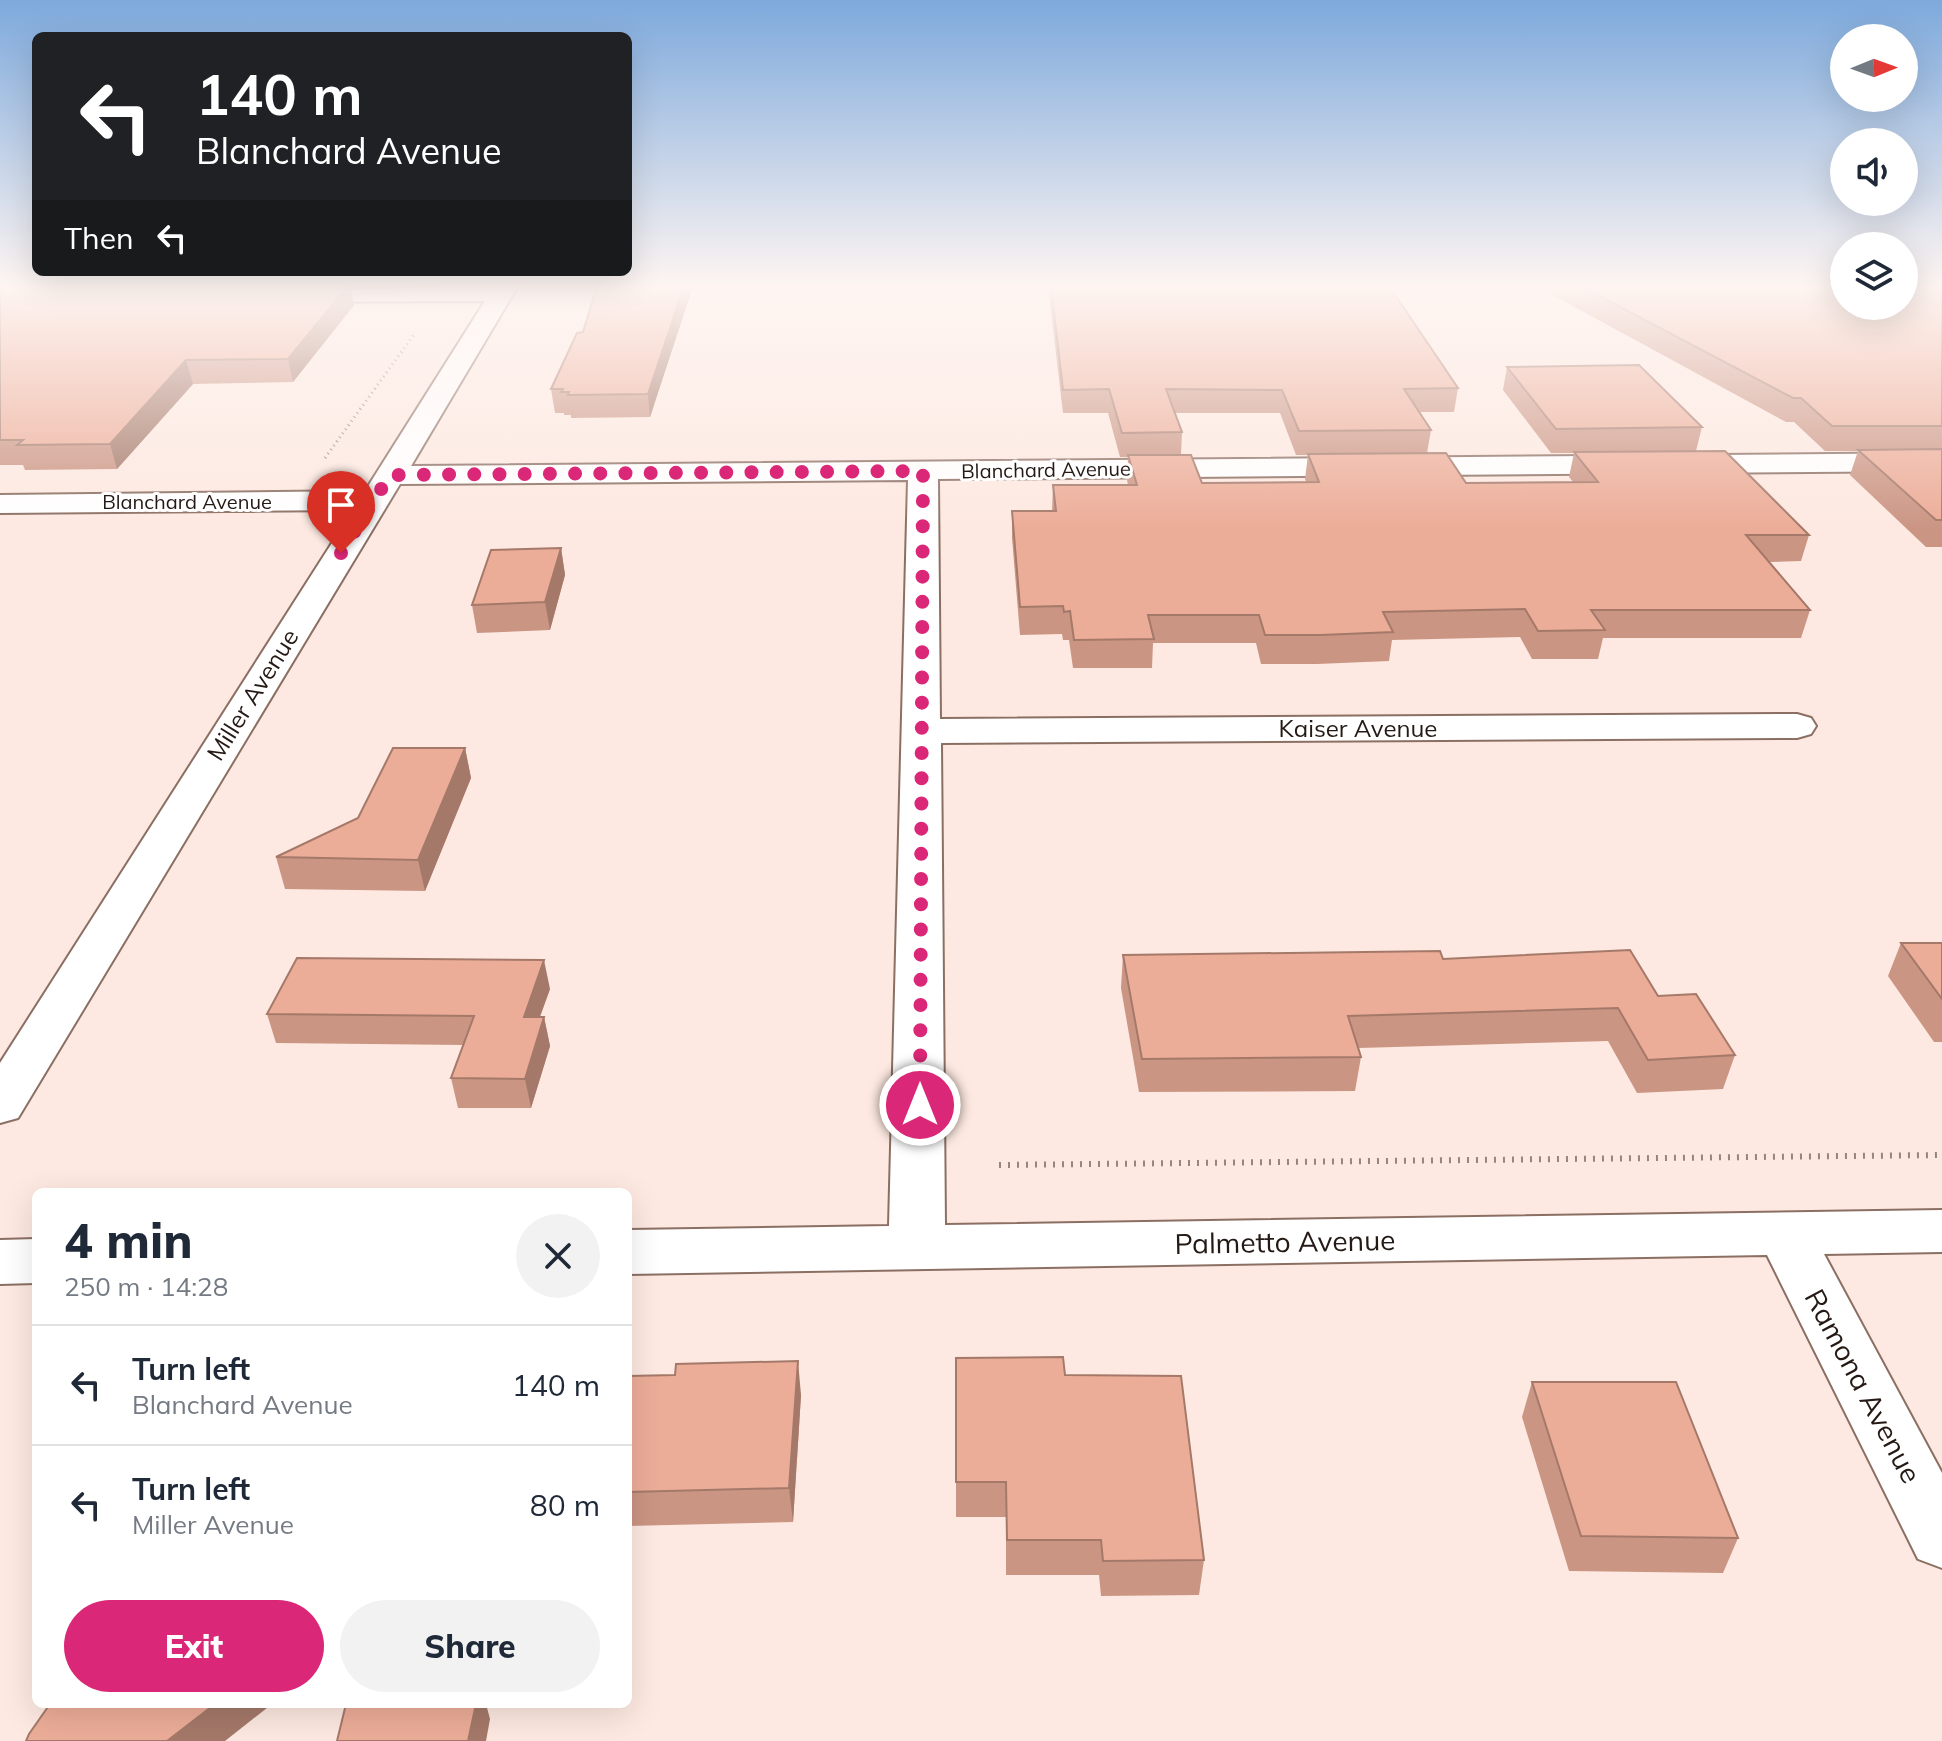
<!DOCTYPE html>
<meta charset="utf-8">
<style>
:root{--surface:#fff;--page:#f2f2f3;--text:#1f2937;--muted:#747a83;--line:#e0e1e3;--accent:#db2777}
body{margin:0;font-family:Mulish,sans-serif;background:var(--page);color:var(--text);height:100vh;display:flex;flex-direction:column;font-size:30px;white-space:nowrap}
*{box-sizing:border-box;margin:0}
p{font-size:26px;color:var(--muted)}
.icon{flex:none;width:44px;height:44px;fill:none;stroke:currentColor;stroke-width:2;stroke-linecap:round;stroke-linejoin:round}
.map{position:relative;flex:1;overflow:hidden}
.side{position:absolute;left:32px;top:1188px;width:600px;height:520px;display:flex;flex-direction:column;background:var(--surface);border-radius:12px;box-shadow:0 8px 32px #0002}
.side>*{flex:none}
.banner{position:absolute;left:32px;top:32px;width:600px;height:244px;border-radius:12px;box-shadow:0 8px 32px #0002;background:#202124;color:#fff;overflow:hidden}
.needle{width:52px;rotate:89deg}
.tools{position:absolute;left:1830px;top:24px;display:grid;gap:16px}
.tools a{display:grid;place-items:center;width:88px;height:88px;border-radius:50%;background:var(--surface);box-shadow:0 8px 32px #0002;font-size:40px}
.pin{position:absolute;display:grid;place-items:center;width:68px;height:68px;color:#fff;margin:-82px -34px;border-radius:50% 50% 50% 0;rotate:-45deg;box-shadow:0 0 8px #0007}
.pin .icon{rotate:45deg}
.me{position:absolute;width:88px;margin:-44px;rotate:0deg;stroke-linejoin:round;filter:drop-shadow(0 0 6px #0008)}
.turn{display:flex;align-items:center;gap:28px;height:168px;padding:0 32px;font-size:36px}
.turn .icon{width:104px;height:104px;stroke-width:2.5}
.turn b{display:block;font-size:56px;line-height:68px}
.then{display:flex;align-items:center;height:76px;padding:0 32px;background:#0003;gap:16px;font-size:30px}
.round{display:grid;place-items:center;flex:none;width:84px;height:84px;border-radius:42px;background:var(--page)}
.head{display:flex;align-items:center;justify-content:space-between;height:136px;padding:0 32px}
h1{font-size:48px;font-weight:800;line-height:60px}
.button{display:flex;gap:16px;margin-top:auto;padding:16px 32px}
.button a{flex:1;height:92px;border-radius:48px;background:var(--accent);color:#fff;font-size:32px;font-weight:800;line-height:92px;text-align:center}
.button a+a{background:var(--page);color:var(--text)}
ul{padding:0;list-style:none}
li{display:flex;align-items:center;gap:24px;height:120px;padding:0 32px;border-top:2px solid var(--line)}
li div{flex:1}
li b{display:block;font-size:30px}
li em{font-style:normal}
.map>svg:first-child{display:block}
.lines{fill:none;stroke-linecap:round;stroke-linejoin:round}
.minor-casing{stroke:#8b6f63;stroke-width:4}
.path-far1{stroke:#94857e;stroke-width:3;stroke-dasharray:1 4;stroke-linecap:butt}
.path{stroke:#94857e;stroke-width:6;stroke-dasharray:2 7;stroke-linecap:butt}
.minor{fill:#fff;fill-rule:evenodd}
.wall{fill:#cb9583;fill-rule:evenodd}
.shaded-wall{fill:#a5796a}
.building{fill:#ecad98;stroke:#a5796a;stroke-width:2}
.route{stroke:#db2777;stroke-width:14;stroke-dasharray:0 25.2}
.labels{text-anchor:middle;stroke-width:6;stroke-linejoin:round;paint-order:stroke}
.far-street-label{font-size:20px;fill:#241914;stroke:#fff}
.street-label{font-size:24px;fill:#241914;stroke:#fff}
.near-street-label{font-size:28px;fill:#241914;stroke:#fff}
</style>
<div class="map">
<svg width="1942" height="1741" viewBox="0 0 1942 1741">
<rect width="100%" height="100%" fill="#fde9e1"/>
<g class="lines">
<defs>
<g id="minor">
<path d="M 518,286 L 411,466 L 1942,453 L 1942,471 L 938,479 L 940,719 L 1797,714 L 1811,718 L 1816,726 L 1811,734 L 1797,738 L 941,743 L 945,1225 L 1942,1210 L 1942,1252 L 1824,1254 L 1942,1473 L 1942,1568 L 1918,1559 L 1767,1255 L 628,1274 L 628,1230 L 889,1226 L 908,480 L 400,484 L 18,1118 L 0,1123 L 0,1063 L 353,510 L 0,513 L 0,495 L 365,491 L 485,301 L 292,302 L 284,300 L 280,295 L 284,290 Z"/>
<path d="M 36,1239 L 36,1283 L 0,1284 L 0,1240 Z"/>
</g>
</defs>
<use href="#minor" class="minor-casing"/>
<path class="path-far1" d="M 325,458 L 415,333"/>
<path class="path" d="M 999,1165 L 1942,1155"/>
<use href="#minor" class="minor"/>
</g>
<g class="wall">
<path d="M 0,286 L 350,286 L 354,305 L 293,382 L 193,384 L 117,469 L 25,470 L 23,465 L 0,465 Z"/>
<path d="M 597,286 L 693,286 L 650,417 L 571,418 L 571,415 L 564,415 L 564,413 L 555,413 L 551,389 L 583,332 Z"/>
<path d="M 1048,286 L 1389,286 L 1458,388 L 1454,412 L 1420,412 L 1431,430 L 1427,453 L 1466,483 L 1573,482 L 1569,477 L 1574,453 L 1551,453 L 1503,390 L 1507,367 L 1702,427 L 1696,451 L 1809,535 L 1801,561 L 1769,562 L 1810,610 L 1801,638 L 1603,638 L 1598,659 L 1532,659 L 1520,637 L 1392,640 L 1389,661 L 1317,664 L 1261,664 L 1256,643 L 1153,643 L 1152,668 L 1073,668 L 1069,640 L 1063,640 L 1062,634 L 1020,635 L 1012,538 L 1012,511 L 1052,511 L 1053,485 L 1128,485 L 1127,480 L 1128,457 L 1120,457 L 1108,413 L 1063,413 ZM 1175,413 L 1280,413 L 1296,455 L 1308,455 L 1305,479 L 1306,482 L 1202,483 L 1181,455 L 1182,432 Z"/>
<path d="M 1536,286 L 1942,286 L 1942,547 L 1926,547 L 1850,475 L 1858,451 L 1825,451 L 1794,422 L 1786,422 Z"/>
<path d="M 561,548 L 565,575 L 550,630 L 477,633 L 472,605 Z"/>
<path d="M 465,748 L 471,778 L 425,891 L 285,889 L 276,857 L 358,818 Z"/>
<path d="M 1901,943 L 1942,943 L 1942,1042 L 1934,1042 L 1888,976 Z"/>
<path d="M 1123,955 L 1658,996 L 1735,1055 L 1723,1089 L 1637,1093 L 1608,1041 L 1359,1048 L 1361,1057 L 1355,1091 L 1139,1092 L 1121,988 Z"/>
<path d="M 550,989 L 540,1017 L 544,1017 L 550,1046 L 531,1108 L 458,1108 L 451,1078 L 463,1045 L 276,1043 L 267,1014 Z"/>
<path d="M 956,1358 L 1065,1375 L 1204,1560 L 1199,1595 L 1101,1596 L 1099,1575 L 1006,1575 L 1006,1517 L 956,1517 Z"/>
<path d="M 628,1376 L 801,1395 L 793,1522 L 628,1526 Z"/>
<path d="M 1532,1382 L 1738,1538 L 1723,1573 L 1569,1571 L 1522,1417 Z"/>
</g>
<g class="shaded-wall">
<path d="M 348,286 L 350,286 L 354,305 L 293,382 L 288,359 Z"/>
<path d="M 684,286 L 693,286 L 650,417 L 648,394 Z"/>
<path d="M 186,360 L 193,384 L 117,469 L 110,444 Z"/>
<path d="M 561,548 L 565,575 L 550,630 L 545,602 Z"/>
<path d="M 465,748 L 471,778 L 425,891 L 418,860 Z"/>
<path d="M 544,960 L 550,989 L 529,1046 L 524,1017 Z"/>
<path d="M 544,1017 L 550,1046 L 531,1108 L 525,1079 Z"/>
<path d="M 798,1361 L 801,1395 L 793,1522 L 789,1488 Z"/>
<path d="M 215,1704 L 272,1704 L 225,1741 L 167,1741 Z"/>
<path d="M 476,1704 L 486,1704 L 490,1719 L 486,1741 L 468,1741 Z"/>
</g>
<g class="building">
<path d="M 0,286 L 348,286 L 288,359 L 186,360 L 110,444 L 17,445 L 23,440 L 0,440 Z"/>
<path d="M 597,286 L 684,286 L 648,394 L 568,395 L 569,392 L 561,392 L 563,389 L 551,389 L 577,333 L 583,332 Z"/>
<path d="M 1051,286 L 1389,286 L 1458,388 L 1404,389 L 1431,430 L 1299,431 L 1282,390 L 1166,389 L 1182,432 L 1122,433 L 1109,389 L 1063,390 Z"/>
<path d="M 1580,286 L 1844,286 L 1844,306 L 1904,306 L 1904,286 L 1942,286 L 1942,426 L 1832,426 L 1801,398 L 1793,398 Z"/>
<path d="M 1639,365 L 1702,427 L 1556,429 L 1507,367 Z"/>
<path d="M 1942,449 L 1942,520 L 1936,520 L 1858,450 Z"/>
<path d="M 1725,451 L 1809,535 L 1746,535 L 1810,610 L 1591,610 L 1605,630 L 1538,631 L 1525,609 L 1383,612 L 1393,632 L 1321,635 L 1265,635 L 1259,615 L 1148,615 L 1154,639 L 1074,640 L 1070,611 L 1064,612 L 1063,606 L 1020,607 L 1012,511 L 1056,511 L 1053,485 L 1137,485 L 1128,455 L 1191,455 L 1202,483 L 1319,482 L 1308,454 L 1446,453 L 1466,483 L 1598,482 L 1574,452 Z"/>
<path d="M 561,548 L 545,602 L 472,605 L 491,550 Z"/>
<path d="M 393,748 L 465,748 L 418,860 L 276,857 L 358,818 Z"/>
<path d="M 1901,943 L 1942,943 L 1942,999 Z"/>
<path d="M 1630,950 L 1658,996 L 1696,994 L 1735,1055 L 1648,1060 L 1618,1008 L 1348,1016 L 1361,1057 L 1142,1059 L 1123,955 L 1440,951 L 1443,959 Z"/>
<path d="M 297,958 L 544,960 L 524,1017 L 544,1017 L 525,1079 L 451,1078 L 474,1016 L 267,1014 Z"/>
<path d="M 1063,1357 L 1065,1375 L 1181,1376 L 1204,1560 L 1103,1561 L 1101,1540 L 1007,1540 L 1006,1482 L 956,1482 L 956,1358 Z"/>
<path d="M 798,1361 L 789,1488 L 628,1492 L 628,1376 L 675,1375 L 676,1364 Z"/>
<path d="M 1532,1382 L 1676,1382 L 1738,1538 L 1581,1536 Z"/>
<path d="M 50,1704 L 215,1704 L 167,1741 L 26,1741 L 29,1734 Z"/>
<path d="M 346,1704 L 476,1704 L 468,1741 L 337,1741 Z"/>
</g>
<linearGradient id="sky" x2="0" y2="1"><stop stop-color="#7da9dc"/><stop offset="0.54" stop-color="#fef5f2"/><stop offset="1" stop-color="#fef5f2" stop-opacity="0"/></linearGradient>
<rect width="1942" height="529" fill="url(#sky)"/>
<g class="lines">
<path class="route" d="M 341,553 L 390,475 L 923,471 L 920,1105"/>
</g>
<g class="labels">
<g class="far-street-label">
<text transform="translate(1046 470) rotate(-1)" y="7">Blanchard Avenue</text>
<text x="187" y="509">Blanchard Avenue</text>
</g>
<g class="street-label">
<text transform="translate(253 695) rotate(-58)" y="8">Miller Avenue</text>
<text x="1358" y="737">Kaiser Avenue</text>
</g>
<g class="near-street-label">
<text transform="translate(1285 1242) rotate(-1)" y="10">Palmetto Avenue</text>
<text transform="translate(1863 1386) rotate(62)" y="10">Ramona Avenue</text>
</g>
</g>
</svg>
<div class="tools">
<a><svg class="needle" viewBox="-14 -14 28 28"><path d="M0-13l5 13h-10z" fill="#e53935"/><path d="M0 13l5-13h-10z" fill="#747a83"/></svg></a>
<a><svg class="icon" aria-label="sound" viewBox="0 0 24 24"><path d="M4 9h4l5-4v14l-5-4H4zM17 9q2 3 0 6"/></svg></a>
<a><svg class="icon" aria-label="layers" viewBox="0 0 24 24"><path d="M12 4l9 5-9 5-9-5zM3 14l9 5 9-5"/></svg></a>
</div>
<div class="pin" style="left:341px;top:553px;background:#d93025"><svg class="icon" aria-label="arrive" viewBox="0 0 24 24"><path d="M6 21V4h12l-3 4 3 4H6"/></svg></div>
<svg class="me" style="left:920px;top:1105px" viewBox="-20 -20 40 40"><circle r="17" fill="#db2777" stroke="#fff" stroke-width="3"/><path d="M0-11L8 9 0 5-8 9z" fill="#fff"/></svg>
<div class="banner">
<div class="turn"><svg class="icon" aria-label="left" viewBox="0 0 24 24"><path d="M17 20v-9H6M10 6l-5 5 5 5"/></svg><div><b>140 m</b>Blanchard Avenue</div></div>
<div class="then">Then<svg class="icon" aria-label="left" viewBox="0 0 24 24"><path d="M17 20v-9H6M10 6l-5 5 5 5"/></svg></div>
</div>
<section class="side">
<div class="head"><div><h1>4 min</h1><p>250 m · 14:28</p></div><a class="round"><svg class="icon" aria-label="close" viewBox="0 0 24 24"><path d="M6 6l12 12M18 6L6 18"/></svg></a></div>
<ul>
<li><svg class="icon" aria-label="left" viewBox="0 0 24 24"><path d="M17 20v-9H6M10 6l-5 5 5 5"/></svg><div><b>Turn left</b><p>Blanchard Avenue</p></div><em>140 m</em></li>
<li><svg class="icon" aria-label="left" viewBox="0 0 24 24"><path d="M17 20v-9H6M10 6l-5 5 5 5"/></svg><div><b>Turn left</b><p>Miller Avenue</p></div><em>80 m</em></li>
</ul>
<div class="button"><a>Exit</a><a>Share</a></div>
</section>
</div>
